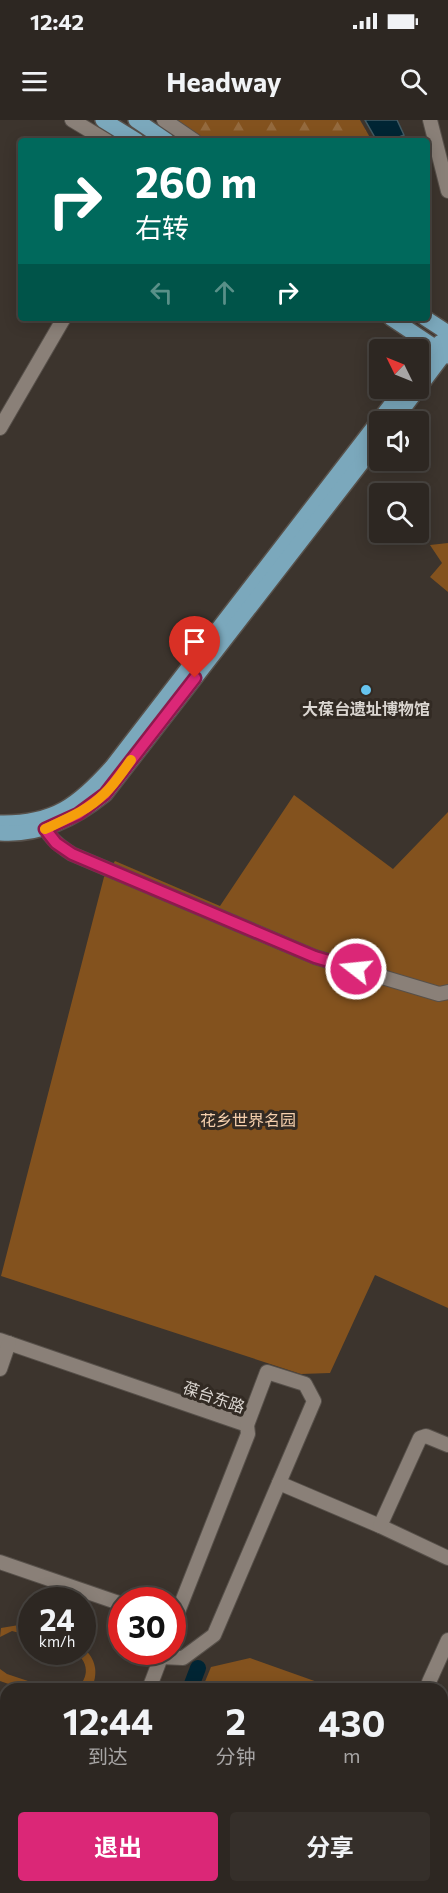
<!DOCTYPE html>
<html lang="zh">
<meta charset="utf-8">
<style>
:root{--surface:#2d2722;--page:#352f2a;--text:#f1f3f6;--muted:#a7a5a5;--line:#484440;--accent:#db2777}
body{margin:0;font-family:Commissioner,"Noto Sans SC",sans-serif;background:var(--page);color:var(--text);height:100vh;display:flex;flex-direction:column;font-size:22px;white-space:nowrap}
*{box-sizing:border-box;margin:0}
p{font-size:20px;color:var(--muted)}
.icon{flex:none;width:33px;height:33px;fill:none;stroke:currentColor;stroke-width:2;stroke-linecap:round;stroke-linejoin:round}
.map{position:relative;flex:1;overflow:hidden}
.side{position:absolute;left:0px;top:1563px;width:448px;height:210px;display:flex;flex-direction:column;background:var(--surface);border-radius:18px 18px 0 0;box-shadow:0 3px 15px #0003,0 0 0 2px var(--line)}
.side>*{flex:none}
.hud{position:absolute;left:18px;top:18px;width:412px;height:183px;border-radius:6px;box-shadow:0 3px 15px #0003,0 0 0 2px var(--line);background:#00695c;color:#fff;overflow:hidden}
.needle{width:39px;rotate:313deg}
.buttons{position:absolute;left:369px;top:219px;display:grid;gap:12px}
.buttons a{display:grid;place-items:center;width:60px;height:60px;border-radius:6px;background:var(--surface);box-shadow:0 3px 15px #0003,0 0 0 2px var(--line);font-size:30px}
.speed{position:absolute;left:18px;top:1467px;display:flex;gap:12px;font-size:30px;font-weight:700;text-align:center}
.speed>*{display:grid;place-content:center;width:78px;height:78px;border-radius:50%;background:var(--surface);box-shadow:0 3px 15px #0003,0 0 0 2px var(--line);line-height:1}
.speed small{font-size:15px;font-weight:400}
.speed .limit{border:9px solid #d22;background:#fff;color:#111}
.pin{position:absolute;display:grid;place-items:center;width:51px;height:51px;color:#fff;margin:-62px -26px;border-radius:50% 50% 50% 0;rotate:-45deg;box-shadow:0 0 6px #0007}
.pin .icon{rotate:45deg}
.me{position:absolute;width:66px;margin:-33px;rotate:286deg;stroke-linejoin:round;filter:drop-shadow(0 0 4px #0008)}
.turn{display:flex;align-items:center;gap:21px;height:126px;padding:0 18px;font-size:27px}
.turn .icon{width:78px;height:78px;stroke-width:2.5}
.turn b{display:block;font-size:42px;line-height:51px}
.lanes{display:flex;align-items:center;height:57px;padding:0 18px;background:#0003;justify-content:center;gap:30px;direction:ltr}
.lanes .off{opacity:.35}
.eta{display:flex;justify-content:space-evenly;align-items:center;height:102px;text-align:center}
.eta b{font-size:36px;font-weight:700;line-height:42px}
.cta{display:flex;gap:12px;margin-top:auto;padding:12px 18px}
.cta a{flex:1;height:69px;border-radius:6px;background:var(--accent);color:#fff;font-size:24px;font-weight:700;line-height:69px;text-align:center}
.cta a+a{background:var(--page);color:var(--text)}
.status{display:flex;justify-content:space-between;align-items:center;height:42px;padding:0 30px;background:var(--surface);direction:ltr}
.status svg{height:16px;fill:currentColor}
header{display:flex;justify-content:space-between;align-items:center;height:78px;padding:0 18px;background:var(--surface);font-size:27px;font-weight:700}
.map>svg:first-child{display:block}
.forest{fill:url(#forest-firs)}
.green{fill:#83521e}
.water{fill:#002534;stroke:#425a63;stroke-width:1.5}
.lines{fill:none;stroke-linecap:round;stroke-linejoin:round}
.river{stroke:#002534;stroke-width:16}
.minor-casing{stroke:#57504a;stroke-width:16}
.major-casing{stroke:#57504a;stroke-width:18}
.minor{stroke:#8a8078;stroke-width:14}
.major{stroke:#7ba8bc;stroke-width:15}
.rail-casing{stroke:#b1aca6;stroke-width:5}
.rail{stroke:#322a23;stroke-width:3;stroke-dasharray:9;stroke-linecap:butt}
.route-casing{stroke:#8e194d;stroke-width:15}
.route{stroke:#db2777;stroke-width:10}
.slow{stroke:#f59e0b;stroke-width:10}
.poi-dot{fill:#66c4ef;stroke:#322a23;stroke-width:2}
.labels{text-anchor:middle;stroke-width:6;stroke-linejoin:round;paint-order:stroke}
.poi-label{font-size:16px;font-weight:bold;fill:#dbd6d1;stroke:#322a23}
.park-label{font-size:16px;fill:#f6d0ad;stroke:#322a23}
.street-label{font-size:16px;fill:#dbd6d1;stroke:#322a23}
</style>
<div class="status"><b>12:42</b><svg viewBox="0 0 49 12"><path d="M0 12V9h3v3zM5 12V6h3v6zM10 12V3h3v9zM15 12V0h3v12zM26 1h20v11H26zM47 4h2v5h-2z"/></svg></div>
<header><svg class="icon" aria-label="menu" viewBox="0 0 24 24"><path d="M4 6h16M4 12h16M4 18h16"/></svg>Headway<svg class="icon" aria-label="search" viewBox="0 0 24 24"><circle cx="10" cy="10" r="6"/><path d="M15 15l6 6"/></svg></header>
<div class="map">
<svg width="448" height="1773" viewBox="0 0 448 1773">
<defs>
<pattern id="forest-firs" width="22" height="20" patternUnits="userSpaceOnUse" patternTransform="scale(1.5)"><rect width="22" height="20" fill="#83521e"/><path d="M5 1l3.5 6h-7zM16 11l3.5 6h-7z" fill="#946a3e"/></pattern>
</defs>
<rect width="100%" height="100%" fill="#3c342d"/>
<path class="forest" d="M 178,0 L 360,0 L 372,21 L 202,21 L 176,3 Z"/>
<g class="green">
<path d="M 448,423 L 448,472 L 430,457 L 442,443 L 430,425 Z"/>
<path d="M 294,675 L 393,749 L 448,692 L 448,1188 L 375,1155 L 330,1253 L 301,1254 L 1,1156 L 104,757 L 115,741 L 220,786 Z"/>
<path d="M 19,1505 L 31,1508 L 31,1516 L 12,1511 L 0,1517 L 1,1508 Z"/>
<path d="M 83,1528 C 96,1538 99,1554 91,1569 L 76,1569 C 90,1558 89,1541 74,1532 L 82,1532 Z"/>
<path d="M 250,1538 L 337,1569 L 202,1569 L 211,1547 Z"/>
<path d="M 0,1549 L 7,1554 L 52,1569 L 23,1569 L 0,1561 Z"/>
<path d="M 443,1607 L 448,1609 L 448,1649 L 443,1660 Z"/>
<path d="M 229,1767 L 388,1767 L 385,1773 L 227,1773 Z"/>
</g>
<path class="water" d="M 365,0 L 397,0 L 404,15 L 389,21 L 377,21 Z"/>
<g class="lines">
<path class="river" d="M 190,1569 L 198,1548"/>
<defs>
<g id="minor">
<path d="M 72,0 L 107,21"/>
<path d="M 164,0 L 195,21"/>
<path d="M 430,0 L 448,71"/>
<path d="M 0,308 L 64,198"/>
<path d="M 42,699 C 46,716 58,725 72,734 L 315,837 L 439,874 L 448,872"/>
<path d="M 0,1220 L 247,1305 L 248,1314 L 172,1507"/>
<path d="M 0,1249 L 9,1223"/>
<path d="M 279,1363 L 380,1406 L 448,1438"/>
<path d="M 380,1406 L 420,1318 L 426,1316 L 448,1325"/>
<path d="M 0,1442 L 122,1484"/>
<path d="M 161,1537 L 183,1538 L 214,1515 L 314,1281 L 305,1264 L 267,1252 L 247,1305"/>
<path d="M 429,1562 L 448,1520"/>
<path d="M 149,1569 L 163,1532"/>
<path d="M 0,1758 L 6,1760"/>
<path d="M 27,1767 L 45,1773"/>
<path d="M 0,1773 L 1,1773"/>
<path d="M 70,1773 L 72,1767"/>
</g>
<g id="major">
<path d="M 103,0 L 137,21"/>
<path d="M 136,0 L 167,21"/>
<path d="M 391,198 L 448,236"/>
<path d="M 425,198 L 448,213"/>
<path d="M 418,250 L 434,228 L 441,222"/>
<path d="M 393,302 L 444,234 L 448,221"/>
<path d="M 0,703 C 54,704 78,685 112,647 L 404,268"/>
<path d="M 0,713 C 40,716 74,699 105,674 L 380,319"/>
</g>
</defs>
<use href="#minor" class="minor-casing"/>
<use href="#major" class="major-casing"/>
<use href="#minor" class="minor"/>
<use href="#major" class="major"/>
<defs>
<g id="rail">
<path d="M 442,1682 L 448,1673"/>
<path d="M 442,1709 L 448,1699"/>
<path d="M 391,1773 L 394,1767"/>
<path d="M 409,1773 L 412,1767"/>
</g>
</defs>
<use href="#rail" class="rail-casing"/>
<use href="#rail" class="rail"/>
</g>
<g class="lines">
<defs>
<path id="route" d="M 195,558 L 105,674 L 78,694 L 45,709 L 56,723 L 72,734 L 315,837 L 356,849"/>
</defs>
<use href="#route" class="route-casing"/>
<use href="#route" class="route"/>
<path class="slow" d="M 45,709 C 66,699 87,691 104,674 C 114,665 123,651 131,640"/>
</g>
<circle class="poi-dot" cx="366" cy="570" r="6"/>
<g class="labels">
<g class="poi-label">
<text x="366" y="595">大葆台遗址博物馆</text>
</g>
<g class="park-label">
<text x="248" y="1006">花乡世界名园</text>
</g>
<g class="street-label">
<text transform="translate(214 1277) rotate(19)" y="6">葆台东路</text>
</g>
</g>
</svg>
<div class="buttons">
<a><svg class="needle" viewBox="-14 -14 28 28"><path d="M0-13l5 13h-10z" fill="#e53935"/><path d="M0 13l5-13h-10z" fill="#a7a5a5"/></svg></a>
<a><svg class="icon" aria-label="sound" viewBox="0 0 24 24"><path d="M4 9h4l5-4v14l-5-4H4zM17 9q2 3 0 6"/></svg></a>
<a><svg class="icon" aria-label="search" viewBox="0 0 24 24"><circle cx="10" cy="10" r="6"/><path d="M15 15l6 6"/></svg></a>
</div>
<div class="speed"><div>24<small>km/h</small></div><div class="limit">30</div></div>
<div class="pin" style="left:195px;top:558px;background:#d93025"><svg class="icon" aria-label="arrive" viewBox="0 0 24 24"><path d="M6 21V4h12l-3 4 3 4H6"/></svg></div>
<svg class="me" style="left:356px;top:849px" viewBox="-20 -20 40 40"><circle r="17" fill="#db2777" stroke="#fff" stroke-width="3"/><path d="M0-11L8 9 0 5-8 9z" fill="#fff"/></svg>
<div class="hud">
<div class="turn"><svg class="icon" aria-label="right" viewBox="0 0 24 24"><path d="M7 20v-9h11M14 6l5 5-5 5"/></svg><div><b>260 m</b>右转</div></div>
<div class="lanes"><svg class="icon off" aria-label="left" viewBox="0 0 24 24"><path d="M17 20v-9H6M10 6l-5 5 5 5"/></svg><svg class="icon off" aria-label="ahead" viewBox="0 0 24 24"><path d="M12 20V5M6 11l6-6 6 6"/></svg><svg class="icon" aria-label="right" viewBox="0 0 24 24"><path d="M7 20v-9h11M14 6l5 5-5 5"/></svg></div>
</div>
<section class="side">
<div class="eta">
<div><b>12:44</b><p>到达</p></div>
<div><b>2</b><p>分钟</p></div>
<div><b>430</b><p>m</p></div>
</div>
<div class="cta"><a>退出</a><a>分享</a></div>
</section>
</div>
